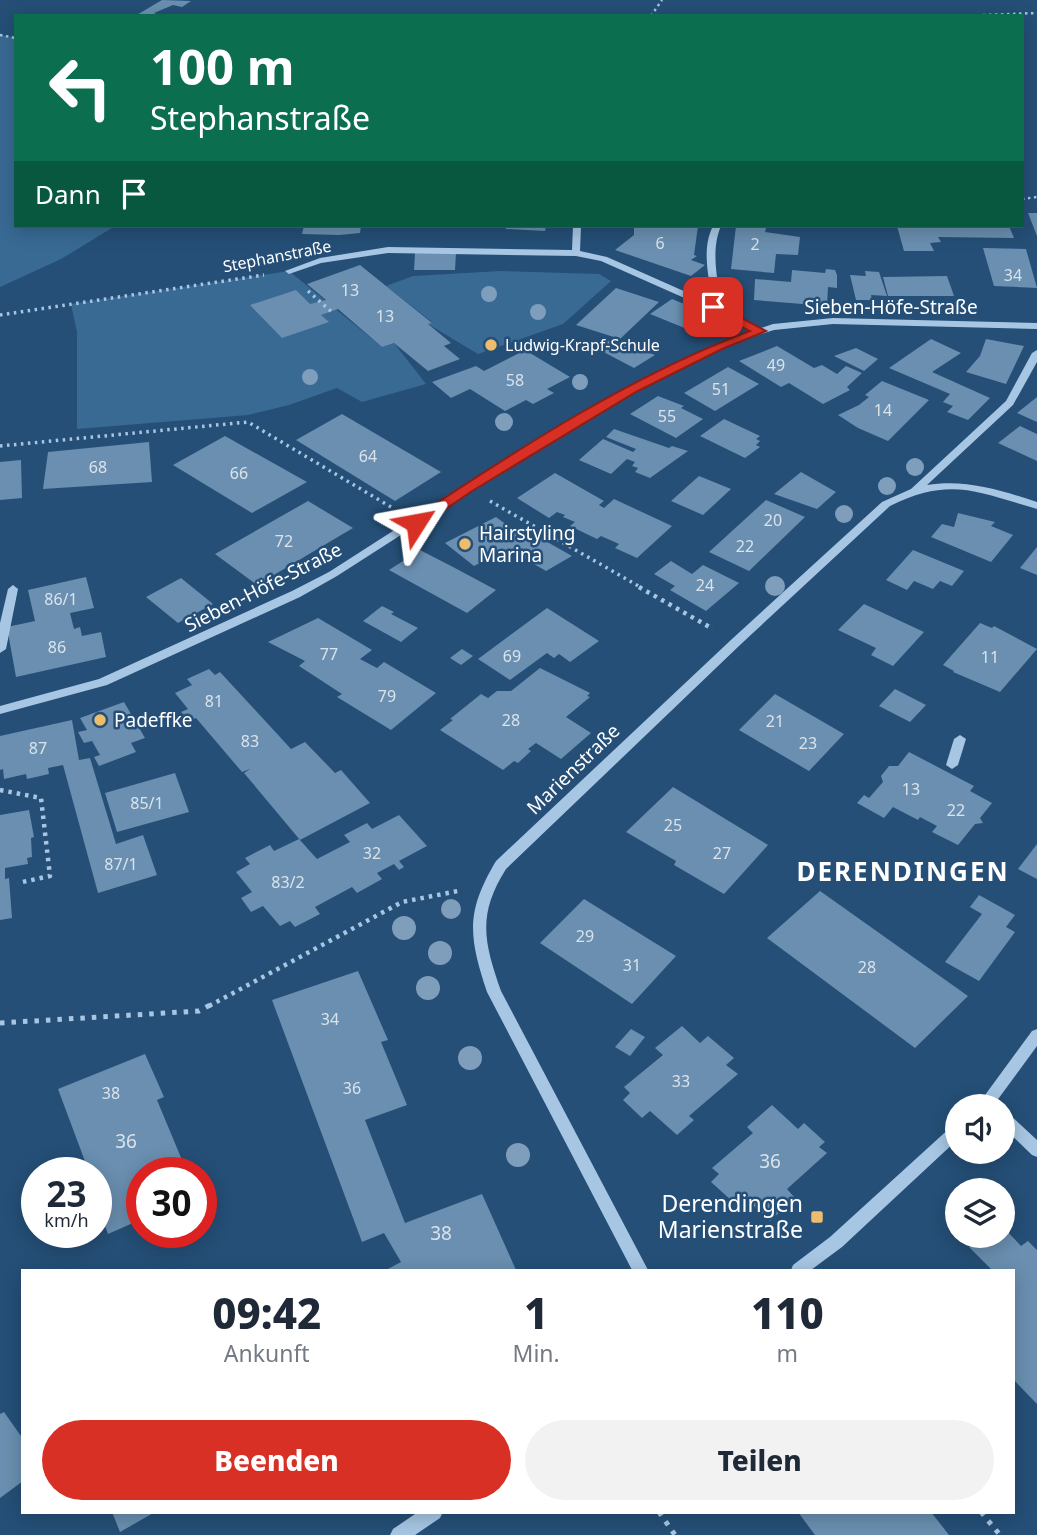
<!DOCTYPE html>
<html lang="de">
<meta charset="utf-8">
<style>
:root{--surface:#fff;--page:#f2f2f3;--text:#1f2937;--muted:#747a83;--accent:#d93025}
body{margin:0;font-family:"Noto Sans",sans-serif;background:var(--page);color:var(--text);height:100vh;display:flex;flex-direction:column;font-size:26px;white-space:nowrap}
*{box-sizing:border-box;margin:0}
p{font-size:23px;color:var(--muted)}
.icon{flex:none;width:38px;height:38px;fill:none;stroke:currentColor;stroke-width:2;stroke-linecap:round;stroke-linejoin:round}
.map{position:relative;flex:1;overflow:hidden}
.sheet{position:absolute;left:21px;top:1269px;width:994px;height:245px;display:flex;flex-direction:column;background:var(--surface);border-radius:0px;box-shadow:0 4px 18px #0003}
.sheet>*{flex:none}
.banner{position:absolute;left:14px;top:14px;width:1010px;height:214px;border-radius:0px;box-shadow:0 4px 18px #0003;background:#0b6e4f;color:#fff;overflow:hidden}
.tools{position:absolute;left:945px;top:1094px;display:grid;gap:14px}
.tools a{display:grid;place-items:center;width:70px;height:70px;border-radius:50%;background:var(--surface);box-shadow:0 4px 18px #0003;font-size:35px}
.speed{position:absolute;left:21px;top:1157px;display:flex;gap:14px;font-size:35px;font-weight:700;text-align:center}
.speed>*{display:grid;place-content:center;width:91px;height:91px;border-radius:50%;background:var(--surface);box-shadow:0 4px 18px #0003;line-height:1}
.speed small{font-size:18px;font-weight:400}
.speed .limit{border:10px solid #d22;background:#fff;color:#111}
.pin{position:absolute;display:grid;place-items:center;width:60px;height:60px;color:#fff;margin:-30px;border-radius:14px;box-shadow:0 4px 10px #0006}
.me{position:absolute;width:77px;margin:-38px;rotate:56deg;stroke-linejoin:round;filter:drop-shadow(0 0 5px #0008)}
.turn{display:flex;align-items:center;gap:24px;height:147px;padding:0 21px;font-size:32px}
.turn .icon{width:91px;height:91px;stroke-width:2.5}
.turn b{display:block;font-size:49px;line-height:60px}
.then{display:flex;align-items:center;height:66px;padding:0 21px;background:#0003;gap:14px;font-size:26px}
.eta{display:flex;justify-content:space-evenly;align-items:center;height:119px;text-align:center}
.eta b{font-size:42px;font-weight:800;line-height:49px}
.cta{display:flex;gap:14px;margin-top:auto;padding:14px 21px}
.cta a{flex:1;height:80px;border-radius:42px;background:var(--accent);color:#fff;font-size:28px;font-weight:800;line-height:80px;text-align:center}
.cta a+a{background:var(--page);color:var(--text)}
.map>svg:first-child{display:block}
.green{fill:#396a94}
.building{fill:#6a8fb0}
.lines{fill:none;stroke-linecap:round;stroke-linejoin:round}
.path-far3{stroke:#a7c6e3;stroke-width:2.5;stroke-dasharray:2.5 3.5;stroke-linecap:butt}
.path-far2{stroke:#a7c6e3;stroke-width:3.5;stroke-dasharray:2.5 4.5;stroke-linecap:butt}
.path-far1{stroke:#a7c6e3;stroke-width:4.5;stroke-dasharray:3.5 5;stroke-linecap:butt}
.path{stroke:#a7c6e3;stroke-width:5;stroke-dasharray:4.5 7;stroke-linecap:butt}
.minor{fill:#a7c6e3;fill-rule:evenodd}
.tree{fill:#7f9ebb}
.route{fill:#d93025;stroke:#8d1f18;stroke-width:2}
.poi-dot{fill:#ecbd6c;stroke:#254f77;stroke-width:2.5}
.labels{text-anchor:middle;stroke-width:5;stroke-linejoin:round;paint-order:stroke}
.number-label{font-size:16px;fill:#dae3eb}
.far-street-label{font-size:16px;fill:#fff;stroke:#254f77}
.far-poi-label{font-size:16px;fill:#fff;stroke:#254f77;text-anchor:start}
.street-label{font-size:19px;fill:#fff;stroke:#254f77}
.poi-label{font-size:19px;fill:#fff;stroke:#254f77;text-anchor:start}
.near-number-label{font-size:19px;fill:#dae3eb}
.near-poi-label{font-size:23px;fill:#fff;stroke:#254f77;text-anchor:end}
.district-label{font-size:26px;font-weight:bold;letter-spacing:2px;fill:#fff;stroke:#254f77}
</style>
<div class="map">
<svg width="1037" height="1535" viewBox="0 0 1037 1535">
<rect width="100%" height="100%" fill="#254f77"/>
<g class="green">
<path d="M 0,35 L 16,38 L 16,226 L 111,226 L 112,228 L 61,259 L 0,287 Z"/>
<path d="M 289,271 L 382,347 L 394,343 L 426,384 L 362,402 L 337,388 L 289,405 L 248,415 L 77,429 L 77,332 L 71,304 Z"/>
<path d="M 501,271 L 599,274 L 611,281 L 563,324 L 478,354 L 428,324 L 432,322 L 386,286 L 413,276 Z"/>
</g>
<g class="building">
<path d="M 162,0 L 191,1 L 182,7 L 173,5 L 154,13 L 160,16 L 135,16 Z"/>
<path d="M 1028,213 L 1037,213 L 1037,236 Z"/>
<path d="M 304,226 L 361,226 L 360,233 L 339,235 L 302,234 Z"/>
<path d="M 506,226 L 546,226 L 545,231 L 506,229 Z"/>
<path d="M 634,226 L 698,226 L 694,255 L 697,256 L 691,260 L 705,265 L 691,276 L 615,250 L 634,235 Z"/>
<path d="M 736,226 L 766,228 L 765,232 L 800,237 L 798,255 L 776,254 L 774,273 L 731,269 Z"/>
<path d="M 897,226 L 1009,226 L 1014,238 L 938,237 L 941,242 L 930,243 L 934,251 L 904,251 Z"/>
<path d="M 983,248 L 1026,249 L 1037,288 L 994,286 Z"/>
<path d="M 415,253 L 456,253 L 455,270 L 414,270 Z"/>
<path d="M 360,265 L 432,323 L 428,324 L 451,343 L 444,346 L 460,359 L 428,371 L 394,343 L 382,347 L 338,309 L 321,315 L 329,322 L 282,338 L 250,305 L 296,290 L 310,304 L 326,300 L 307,284 Z"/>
<path d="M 826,269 L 835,270 L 837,275 L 837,288 L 828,287 L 827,306 L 754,300 L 755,279 L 791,282 L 792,270 L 825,273 Z"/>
<path d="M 865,271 L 879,272 L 887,296 L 871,295 L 872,300 L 856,300 L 850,275 L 866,276 Z"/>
<path d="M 947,276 L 954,296 L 888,296 L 883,277 Z"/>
<path d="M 616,288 L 659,302 L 620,339 L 576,325 Z"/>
<path d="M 672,299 L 713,316 L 692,331 L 650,314 Z"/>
<path d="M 612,339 L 655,355 L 634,368 L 596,348 Z"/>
<path d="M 931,339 L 961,353 L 932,372 L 990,398 L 968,420 L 947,412 L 953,406 L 943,402 L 950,394 L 889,368 Z"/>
<path d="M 986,339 L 1024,346 L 1006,384 L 966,372 L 980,356 Z"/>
<path d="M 777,346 L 814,368 L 822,365 L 837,374 L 846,366 L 862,373 L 847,387 L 850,390 L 823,404 L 789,383 L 781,387 L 739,361 Z"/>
<path d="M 856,348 L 878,359 L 864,371 L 834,356 Z"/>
<path d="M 525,350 L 570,377 L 547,389 L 554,393 L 533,404 L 526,400 L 505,411 L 470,389 L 451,398 L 432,382 L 476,366 L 484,371 Z"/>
<path d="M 728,367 L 759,384 L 715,411 L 684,393 Z"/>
<path d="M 882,381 L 929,400 L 888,441 L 858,428 L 838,415 L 859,405 L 869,397 L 865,395 Z"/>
<path d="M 658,396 L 684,406 L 681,408 L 703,419 L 676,438 L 630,414 Z"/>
<path d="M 1037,397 L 1037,422 L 1017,413 Z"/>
<path d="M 342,414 L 441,472 L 395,501 L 296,440 Z"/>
<path d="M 724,419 L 760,436 L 756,439 L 760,441 L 756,445 L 760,447 L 745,458 L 700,436 Z"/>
<path d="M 1020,426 L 1037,434 L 1037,461 L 998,443 Z"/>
<path d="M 614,429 L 669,448 L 672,446 L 688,451 L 650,478 L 635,472 L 638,468 L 632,466 L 635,462 L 627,459 L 611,474 L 579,460 L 603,439 L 633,452 L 636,449 L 606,437 Z"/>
<path d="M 225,436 L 307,482 L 252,513 L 173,465 Z"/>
<path d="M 149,442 L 152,482 L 43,489 L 48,452 Z"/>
<path d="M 21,460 L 22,498 L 0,500 L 0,462 Z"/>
<path d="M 801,472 L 836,492 L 817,509 L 774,494 Z"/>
<path d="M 555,473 L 604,501 L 599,505 L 604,508 L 614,499 L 672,526 L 637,558 L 615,548 L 619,544 L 601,536 L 597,539 L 570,526 L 575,522 L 563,517 L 565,515 L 557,512 L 549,518 L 517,498 Z"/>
<path d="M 699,476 L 731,489 L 703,515 L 671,501 Z"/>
<path d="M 766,500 L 805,517 L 749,571 L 709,552 Z"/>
<path d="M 308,501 L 353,528 L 257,585 L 215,554 Z"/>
<path d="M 958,513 L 995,522 L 991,526 L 1013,535 L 991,562 L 931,537 L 942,524 L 954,527 Z"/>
<path d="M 496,517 L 526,539 L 535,535 L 572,556 L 546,571 L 508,549 L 501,552 L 506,556 L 500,559 L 495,555 L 474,566 L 445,543 Z"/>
<path d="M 1037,547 L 1037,575 L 1020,568 Z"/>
<path d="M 420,550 L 453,567 L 496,590 L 467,613 L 389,570 Z"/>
<path d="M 913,550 L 964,571 L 952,586 L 940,581 L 933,589 L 914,581 L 907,590 L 886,580 Z"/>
<path d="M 671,561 L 692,574 L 703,565 L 739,583 L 706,611 L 670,590 L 675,586 L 654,574 Z"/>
<path d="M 86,577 L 94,608 L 70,613 L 74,629 L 80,627 L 82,636 L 101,632 L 106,657 L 16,677 L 7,627 L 35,621 L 28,590 Z"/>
<path d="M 181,578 L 213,604 L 178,623 L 146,597 Z"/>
<path d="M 864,604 L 924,632 L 893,666 L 871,655 L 876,648 L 838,630 Z"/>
<path d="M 382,606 L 394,612 L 391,614 L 418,628 L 401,642 L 363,621 Z"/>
<path d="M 547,608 L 599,641 L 570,662 L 559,654 L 554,658 L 547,653 L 510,680 L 478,659 Z"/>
<path d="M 318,618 L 372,650 L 360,659 L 377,668 L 384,662 L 436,693 L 391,730 L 337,697 L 342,694 L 299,666 L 305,661 L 268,642 Z"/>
<path d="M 980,623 L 992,628 L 994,626 L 1037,649 L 1000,692 L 953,672 L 954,671 L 943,665 Z"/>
<path d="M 462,649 L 473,656 L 461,665 L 450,658 Z"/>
<path d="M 540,668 L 590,693 L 587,696 L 590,697 L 566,717 L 591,733 L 561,759 L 536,743 L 528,749 L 531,751 L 518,763 L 514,761 L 503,770 L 440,730 L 453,720 L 450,719 L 481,694 L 488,698 L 497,691 L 511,691 Z"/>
<path d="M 209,669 L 215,675 L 220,672 L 291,749 L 305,742 L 335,773 L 341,770 L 370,803 L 300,840 L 244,773 L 250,769 L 242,772 L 196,718 L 189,721 L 181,712 L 188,709 L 175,693 L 192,685 L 187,679 Z"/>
<path d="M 895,689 L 926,705 L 910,722 L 879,706 Z"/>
<path d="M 775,694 L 844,734 L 809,771 L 739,730 Z"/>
<path d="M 124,702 L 145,738 L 131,743 L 136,752 L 99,766 L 94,757 L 100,755 L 92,741 L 84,743 L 78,732 L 87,730 L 80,718 Z"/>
<path d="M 72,720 L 79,760 L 90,758 L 116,844 L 143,835 L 157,875 L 98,893 L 63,765 L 48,768 L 49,774 L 27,779 L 26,774 L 4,779 L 3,769 L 0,770 L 0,736 Z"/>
<path d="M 909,752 L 974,786 L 970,791 L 992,803 L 980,818 L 983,823 L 975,824 L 958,845 L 932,832 L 937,826 L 920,817 L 918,820 L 893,807 L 884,818 L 857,803 L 864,795 L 869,798 L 883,782 L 881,776 L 889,766 L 898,766 Z"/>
<path d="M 175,773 L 189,812 L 117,832 L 105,793 Z"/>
<path d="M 673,787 L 768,845 L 724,894 L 674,865 L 676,861 L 626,832 Z"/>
<path d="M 29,810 L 34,837 L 31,838 L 32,857 L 27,858 L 28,864 L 5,868 L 5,879 L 9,878 L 12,918 L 0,920 L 0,815 Z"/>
<path d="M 399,815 L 427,846 L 399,861 L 404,867 L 399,870 L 394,864 L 377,873 L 382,879 L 357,893 L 352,887 L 315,907 L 320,914 L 295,927 L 290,921 L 280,926 L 263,906 L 251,912 L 241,898 L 252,892 L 236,872 L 250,864 L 245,858 L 270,845 L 274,851 L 299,839 L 317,859 L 350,842 L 344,835 L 367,823 L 372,829 Z"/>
<path d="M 1037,844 L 1037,879 L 1018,869 Z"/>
<path d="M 820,891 L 968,996 L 915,1048 L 767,938 Z"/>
<path d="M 979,895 L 1015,915 L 1006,927 L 1015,932 L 979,981 L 945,962 L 982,914 L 970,907 Z"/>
<path d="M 584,899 L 676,956 L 632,1004 L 540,943 Z"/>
<path d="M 358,971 L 388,1040 L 381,1042 L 407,1105 L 365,1120 L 405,1223 L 482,1194 L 516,1270 L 386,1270 L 401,1262 L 384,1233 L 362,1242 L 272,1000 Z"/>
<path d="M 682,1026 L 700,1043 L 708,1036 L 734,1058 L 726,1065 L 738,1074 L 689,1116 L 694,1120 L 677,1135 L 650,1111 L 642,1118 L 623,1100 L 630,1093 L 624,1087 L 663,1055 L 655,1048 Z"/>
<path d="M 631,1029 L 645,1037 L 630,1056 L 615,1047 Z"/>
<path d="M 145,1054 L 164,1097 L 157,1100 L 187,1172 L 142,1172 L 142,1219 L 108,1234 L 96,1201 L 96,1172 L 89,1172 L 58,1089 Z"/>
<path d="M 772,1105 L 798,1129 L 804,1123 L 825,1142 L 819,1147 L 827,1153 L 787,1189 L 795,1198 L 770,1221 L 740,1193 L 732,1201 L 711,1182 L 719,1174 L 712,1168 L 753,1133 L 747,1127 Z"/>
<path d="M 1003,1227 L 1021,1246 L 1028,1241 L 1037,1250 L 1037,1404 L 1013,1379 L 1013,1270 L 992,1270 L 969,1247 L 983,1236 L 1003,1236 Z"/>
<path d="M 4,1412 L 23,1439 L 23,1481 L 0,1498 L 0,1414 Z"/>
<path d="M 112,1512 L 155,1512 L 120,1532 Z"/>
<path d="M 798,1512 L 931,1512 L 949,1535 L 815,1535 Z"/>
</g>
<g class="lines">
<g class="path-far3">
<path d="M 651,16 L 662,0"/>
<path d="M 959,16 L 1037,13"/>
<path d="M 0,35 L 16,38"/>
<path d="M 1022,199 L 1037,197"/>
</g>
<g class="path-far2">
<path d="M 308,291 L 334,314"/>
<path d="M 0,315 L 264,275"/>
<path d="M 0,446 L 248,422 L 391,507"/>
<path d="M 490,501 L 642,588"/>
</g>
<g class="path-far1">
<path d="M 639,587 L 713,629"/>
<path d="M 0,790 L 41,798 L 50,876 L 18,883"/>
<path d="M 209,1006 L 402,902 L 458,891"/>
</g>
<g class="path">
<path d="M 0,1023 L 199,1011 L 212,1004"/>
<path d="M 659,1512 L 675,1535"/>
<path d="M 981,1512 L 1000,1535"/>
</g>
<g class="minor">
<path d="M 573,226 L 581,226 L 580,251 L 607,257 L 713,304 C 709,279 701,249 713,226 L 721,226 C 710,251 718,282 722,308 L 761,328 L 773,324 L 833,318 L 1037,323 L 1037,329 L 833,324 L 774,330 L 748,338 L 680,367 L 635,391 L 471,490 L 337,576 L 300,597 L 107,685 L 0,714 L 0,706 L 99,679 L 292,591 L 329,572 L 463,486 L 629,387 L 674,363 L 753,331 L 734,320 L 601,261 L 576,256 L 388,253 L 321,263 L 289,274 L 285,271 L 320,258 L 388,247 L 572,250 Z"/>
<path d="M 1037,350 L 1037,362 L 1013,405 L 927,485 C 966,479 1000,490 1037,502 L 1037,509 C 978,492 950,476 890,506 L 740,645 L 506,869 C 477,915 484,942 501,991 L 648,1270 L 632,1270 L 487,992 C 469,937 465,913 496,861 L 732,639 L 882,502 L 911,489 L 1006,401 L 1032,353 Z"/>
<path d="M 13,585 L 18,589 L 6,649 L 0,653 L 0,623 L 8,589 Z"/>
<path d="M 960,735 L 966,739 L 958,765 L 952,769 L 946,765 L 954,739 Z"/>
<path d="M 1037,1029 L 1037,1046 L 993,1106 L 977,1106 L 1032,1031 Z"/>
<path d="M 1003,1112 L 1008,1113 L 1037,1140 L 1037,1157 L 1032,1155 L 1003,1127 Z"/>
<path d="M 957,1125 L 957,1140 L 842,1247 L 811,1270 L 791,1270 L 793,1265 L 830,1237 L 952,1126 Z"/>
<path d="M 418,1512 L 443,1512 L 440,1518 L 415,1535 L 390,1535 L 393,1529 Z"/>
</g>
</g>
<g class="tree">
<circle cx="489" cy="294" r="8"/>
<circle cx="538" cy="312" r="8"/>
<circle cx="310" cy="377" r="8"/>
<circle cx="580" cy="382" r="8"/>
<circle cx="504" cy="422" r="9"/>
<circle cx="915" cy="467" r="9"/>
<circle cx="887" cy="486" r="9"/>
<circle cx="844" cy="514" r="9"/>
<circle cx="775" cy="586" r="10"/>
<circle cx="451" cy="909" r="10"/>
<circle cx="404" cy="928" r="12"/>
<circle cx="440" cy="953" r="12"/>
<circle cx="428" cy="988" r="12"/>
<circle cx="470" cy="1058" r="12"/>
<circle cx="518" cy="1155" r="12"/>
</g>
<path class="route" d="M 709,305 L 717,305 L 766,331 L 722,349 L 636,392 L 472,491 L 421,526 L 411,526 L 411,520 C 515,451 633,374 750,331 L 709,310 Z"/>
<g class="poi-dot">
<circle cx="491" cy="345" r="7"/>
<circle cx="465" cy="544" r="7"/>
<circle cx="100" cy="720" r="7"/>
<rect x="810" y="1210" width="14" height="14" rx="3.5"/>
</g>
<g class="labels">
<g class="number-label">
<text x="660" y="249">6</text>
<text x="755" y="250">2</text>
<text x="1013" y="281">34</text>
<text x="350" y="296">13</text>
<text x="385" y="322">13</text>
<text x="776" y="371">49</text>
<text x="515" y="386">58</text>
<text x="721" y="395">51</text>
<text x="883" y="416">14</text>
<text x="667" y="422">55</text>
<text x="368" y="462">64</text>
<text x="98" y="473">68</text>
<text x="239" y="479">66</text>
<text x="773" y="526">20</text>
<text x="284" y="547">72</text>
<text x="745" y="552">22</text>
<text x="705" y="591">24</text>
<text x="61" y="605">86/1</text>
<text x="57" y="653">86</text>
<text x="329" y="660">77</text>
<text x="512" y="662">69</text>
<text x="990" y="663">11</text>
<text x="387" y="702">79</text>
<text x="214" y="707">81</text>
<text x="511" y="726">28</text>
<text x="775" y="727">21</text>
<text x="250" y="747">83</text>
<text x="808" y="749">23</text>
<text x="38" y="754">87</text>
<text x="911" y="795">13</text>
<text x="147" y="809">85/1</text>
<text x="956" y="816">22</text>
<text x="673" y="831">25</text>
<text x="372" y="859">32</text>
<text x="722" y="859">27</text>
<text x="121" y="870">87/1</text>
<text x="288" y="888">83/2</text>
<text x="585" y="942">29</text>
<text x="632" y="971">31</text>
<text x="867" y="973">28</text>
<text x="330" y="1025">34</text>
<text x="681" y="1087">33</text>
<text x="352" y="1094">36</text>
<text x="111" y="1099">38</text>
</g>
<g class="far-street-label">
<text transform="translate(277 256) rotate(-11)" y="6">Stephanstraße</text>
</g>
<g class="far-poi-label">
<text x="505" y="351">Ludwig-Krapf-Schule</text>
</g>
<g class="street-label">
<text x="891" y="314">Sieben-Höfe-Straße</text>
<text transform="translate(263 587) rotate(-27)" y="7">Sieben-Höfe-Straße</text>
<text transform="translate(573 769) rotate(-44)" y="7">Marienstraße</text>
</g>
<g class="poi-label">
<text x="479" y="540">Hairstyling<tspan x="479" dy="22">Marina</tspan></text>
<text x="114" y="727">Padeffke</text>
</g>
<g class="near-number-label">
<text x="126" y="1148">36</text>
<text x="770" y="1168">36</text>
<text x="441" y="1240">38</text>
</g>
<g class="near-poi-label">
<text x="803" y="1212">Derendingen<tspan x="803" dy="26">Marienstraße</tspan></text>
</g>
<g class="district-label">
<text x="903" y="881">DERENDINGEN</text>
</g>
</g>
</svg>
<div class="tools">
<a><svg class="icon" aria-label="sound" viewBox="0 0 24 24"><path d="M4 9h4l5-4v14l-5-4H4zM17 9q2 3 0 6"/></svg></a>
<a><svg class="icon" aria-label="layers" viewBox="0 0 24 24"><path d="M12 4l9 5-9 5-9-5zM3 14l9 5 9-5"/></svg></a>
</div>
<div class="speed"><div>23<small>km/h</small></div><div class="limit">30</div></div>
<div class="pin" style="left:713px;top:307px;background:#d93025"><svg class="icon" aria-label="arrive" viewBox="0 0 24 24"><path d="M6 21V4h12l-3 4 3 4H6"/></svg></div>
<svg class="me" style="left:416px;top:523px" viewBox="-20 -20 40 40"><path d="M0-17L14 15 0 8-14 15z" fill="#d93025" stroke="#fff" stroke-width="4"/></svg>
<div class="banner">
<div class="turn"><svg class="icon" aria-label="left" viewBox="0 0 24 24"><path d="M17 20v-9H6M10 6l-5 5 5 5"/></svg><div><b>100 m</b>Stephanstraße</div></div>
<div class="then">Dann<svg class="icon" aria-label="arrive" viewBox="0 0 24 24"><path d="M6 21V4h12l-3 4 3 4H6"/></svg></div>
</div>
<section class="sheet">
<div class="eta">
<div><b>09:42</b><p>Ankunft</p></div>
<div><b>1</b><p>Min.</p></div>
<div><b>110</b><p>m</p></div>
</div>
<div class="cta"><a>Beenden</a><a>Teilen</a></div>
</section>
</div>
